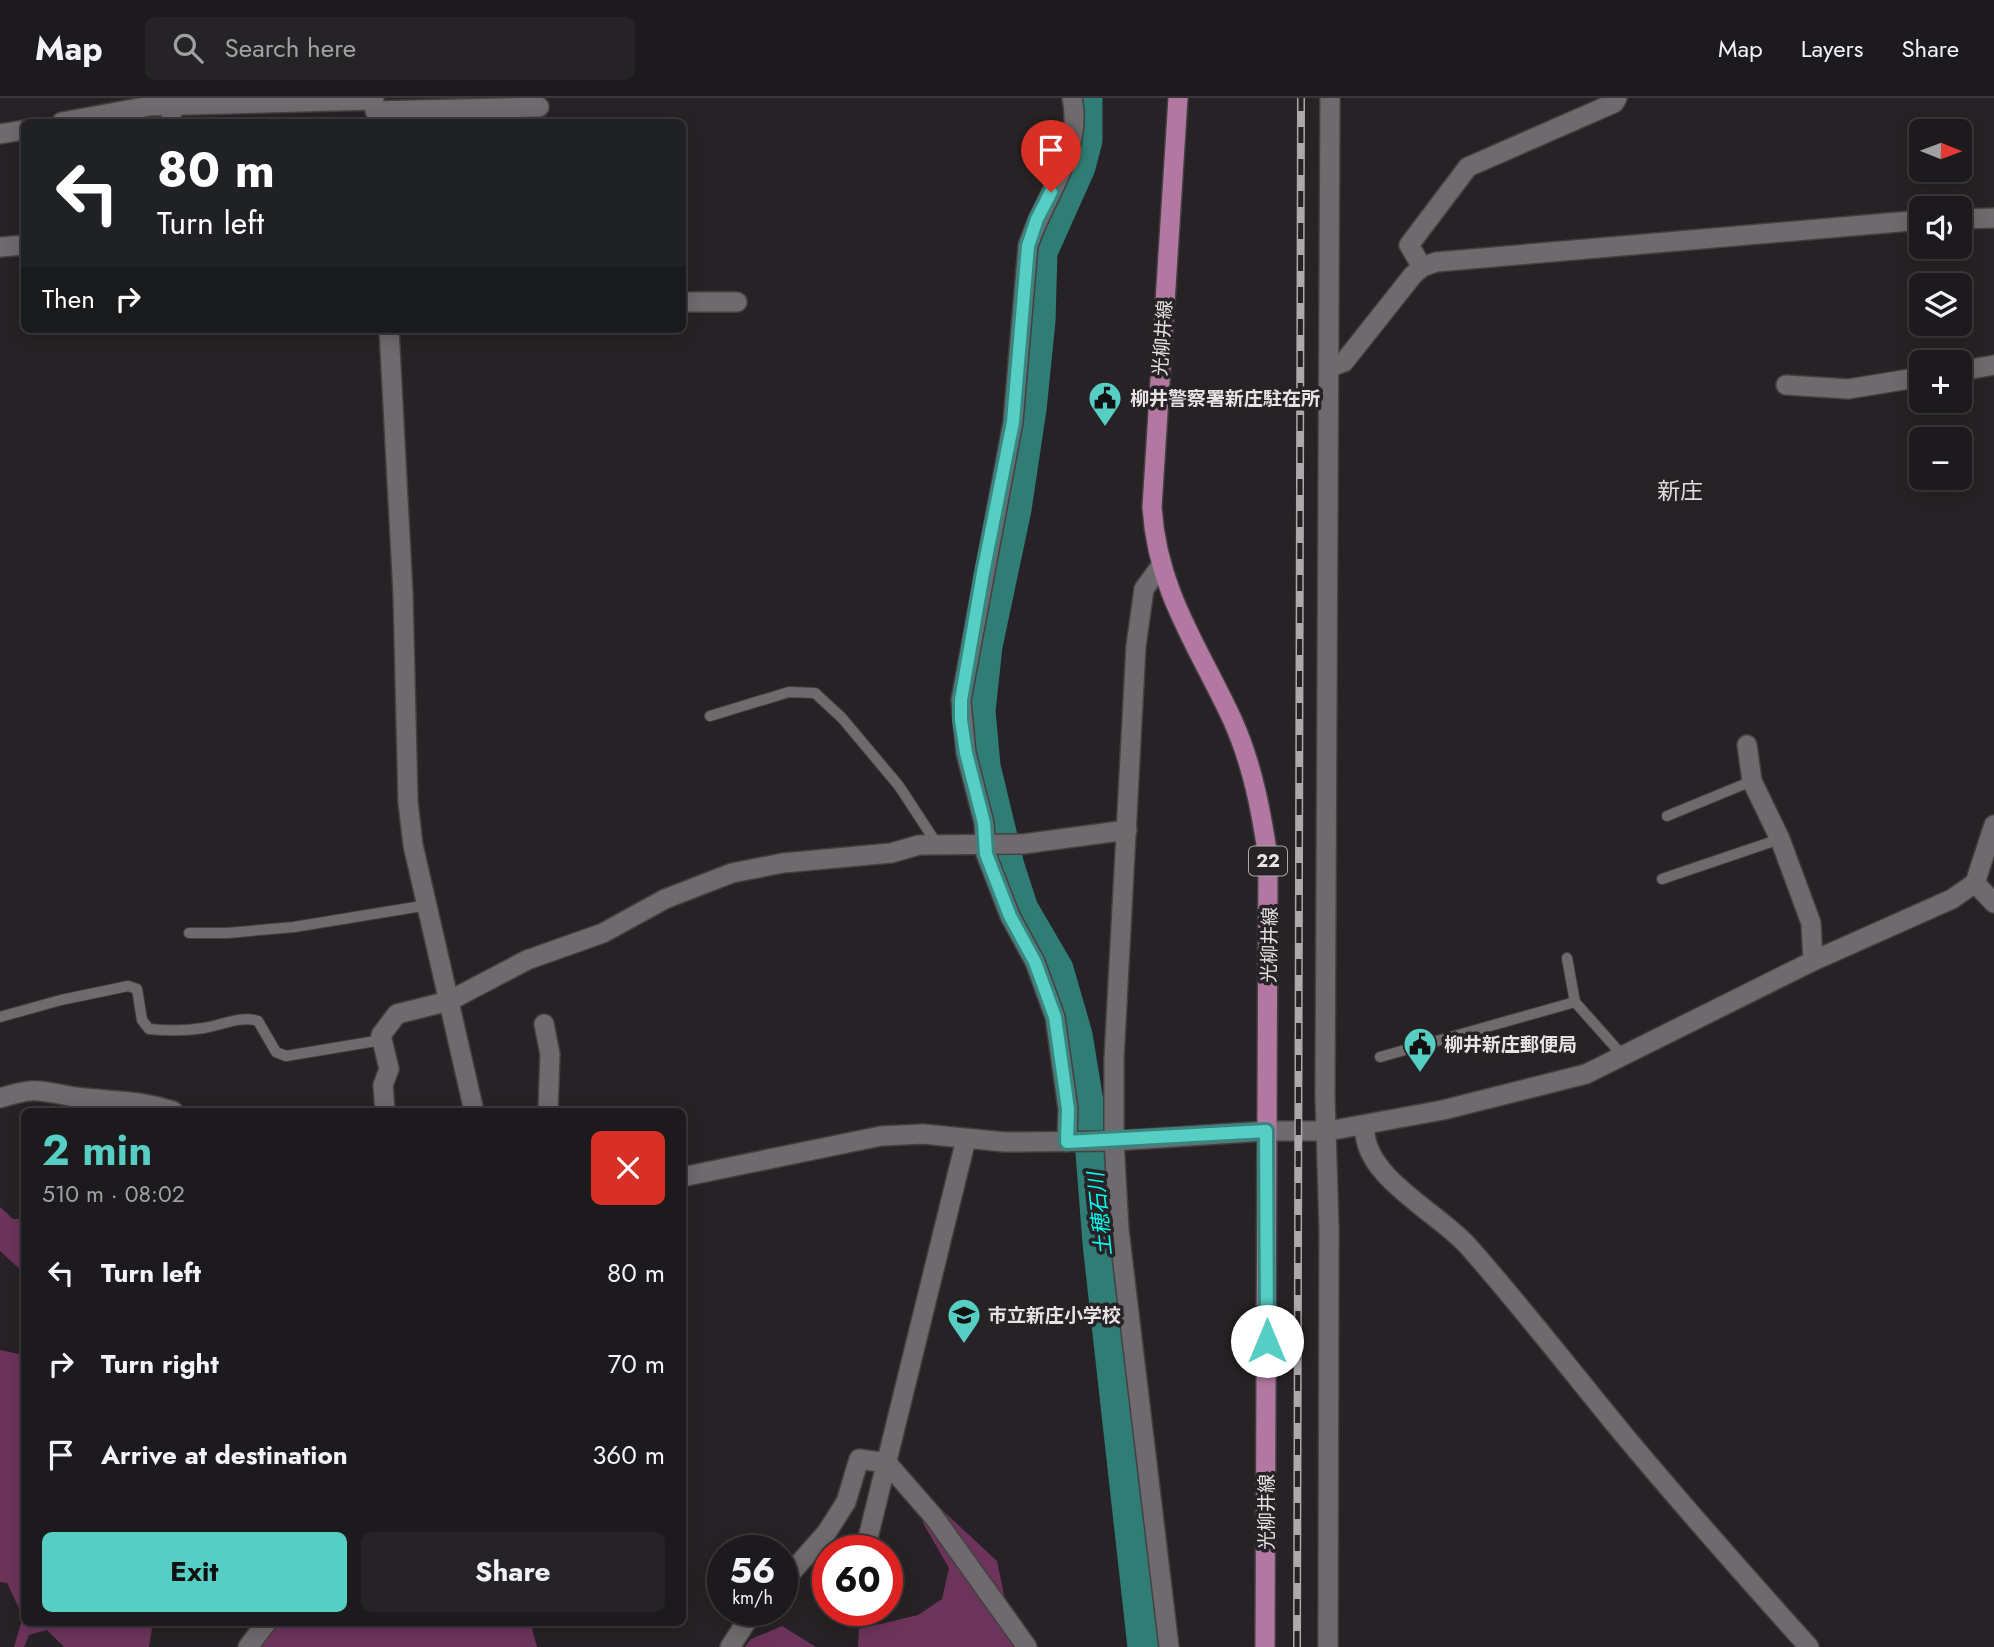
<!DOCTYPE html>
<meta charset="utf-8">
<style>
:root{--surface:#1c1a1c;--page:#252325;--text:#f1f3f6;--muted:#a0a1a3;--line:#3a383b;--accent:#56cec3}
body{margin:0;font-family:Jost,"Noto Sans JP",sans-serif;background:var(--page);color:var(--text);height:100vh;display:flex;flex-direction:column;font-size:26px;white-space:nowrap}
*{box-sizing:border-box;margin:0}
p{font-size:23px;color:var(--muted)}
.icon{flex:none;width:38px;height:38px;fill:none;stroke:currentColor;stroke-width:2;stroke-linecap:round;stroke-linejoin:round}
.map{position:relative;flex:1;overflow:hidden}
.panel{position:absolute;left:21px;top:1010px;width:665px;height:518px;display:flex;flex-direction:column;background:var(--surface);border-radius:10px;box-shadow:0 4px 18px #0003,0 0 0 2px var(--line)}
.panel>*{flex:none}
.guide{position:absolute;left:21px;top:21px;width:665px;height:214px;border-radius:10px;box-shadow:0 4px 18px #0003,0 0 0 2px var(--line);background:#202124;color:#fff;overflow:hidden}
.needle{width:46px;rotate:91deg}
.controls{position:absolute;left:1909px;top:21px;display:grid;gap:14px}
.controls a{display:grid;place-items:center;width:63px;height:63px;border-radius:10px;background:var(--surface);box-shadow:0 4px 18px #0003,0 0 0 2px var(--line);font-size:35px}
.speed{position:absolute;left:707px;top:1437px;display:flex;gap:14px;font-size:35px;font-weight:700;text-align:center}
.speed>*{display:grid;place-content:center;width:91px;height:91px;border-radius:50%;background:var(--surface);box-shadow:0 4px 18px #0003,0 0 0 2px var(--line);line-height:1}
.speed small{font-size:18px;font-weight:400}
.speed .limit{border:10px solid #d22;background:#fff;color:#111}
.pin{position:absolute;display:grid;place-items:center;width:60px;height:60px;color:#fff;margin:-72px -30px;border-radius:50% 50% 50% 0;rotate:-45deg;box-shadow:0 0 7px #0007}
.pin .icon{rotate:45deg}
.me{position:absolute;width:77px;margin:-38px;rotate:0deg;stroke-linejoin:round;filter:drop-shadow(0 0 5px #0008)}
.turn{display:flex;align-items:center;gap:24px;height:147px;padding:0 21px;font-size:32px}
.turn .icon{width:91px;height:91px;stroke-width:2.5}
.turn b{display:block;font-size:49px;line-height:60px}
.then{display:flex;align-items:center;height:66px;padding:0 21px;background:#0003;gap:14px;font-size:26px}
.round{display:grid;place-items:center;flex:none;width:74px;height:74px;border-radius:10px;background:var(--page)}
.headline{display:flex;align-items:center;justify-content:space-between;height:119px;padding:0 21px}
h1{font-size:42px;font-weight:700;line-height:52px;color:var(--accent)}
.button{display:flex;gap:14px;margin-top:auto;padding:14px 21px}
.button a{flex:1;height:80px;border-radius:10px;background:var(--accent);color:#111;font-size:28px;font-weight:700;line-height:80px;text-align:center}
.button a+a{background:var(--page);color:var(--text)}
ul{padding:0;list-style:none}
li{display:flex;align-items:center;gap:21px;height:91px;padding:0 21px}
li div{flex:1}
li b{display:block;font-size:26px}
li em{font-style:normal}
header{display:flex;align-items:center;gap:42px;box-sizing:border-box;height:98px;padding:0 35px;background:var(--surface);border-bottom:2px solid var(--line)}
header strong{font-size:33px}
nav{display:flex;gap:38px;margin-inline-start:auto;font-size:24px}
.search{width:490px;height:63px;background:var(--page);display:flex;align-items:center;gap:18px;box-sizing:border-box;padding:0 24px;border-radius:10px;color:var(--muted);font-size:26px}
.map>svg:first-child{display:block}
.green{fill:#6d345b}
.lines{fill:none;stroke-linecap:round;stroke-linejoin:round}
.river{stroke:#307d76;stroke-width:33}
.service-casing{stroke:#434042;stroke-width:12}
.minor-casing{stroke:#434042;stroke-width:22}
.primary-casing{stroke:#434042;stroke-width:22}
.service{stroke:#6f6a6d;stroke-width:10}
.minor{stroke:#6f6a6d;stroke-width:19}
.primary{stroke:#b378a1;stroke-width:19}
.rail-casing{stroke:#aca9ab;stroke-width:8}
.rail{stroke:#262225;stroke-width:5;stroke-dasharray:16;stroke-linecap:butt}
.route-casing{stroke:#38867f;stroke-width:18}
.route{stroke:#56cec3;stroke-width:12}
.labels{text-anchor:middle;stroke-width:7;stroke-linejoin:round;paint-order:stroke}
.shield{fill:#262225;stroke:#aca9ab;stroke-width:2}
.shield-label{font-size:18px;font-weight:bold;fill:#e6e3e5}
.street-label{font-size:19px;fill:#e6e3e5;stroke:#262225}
.poi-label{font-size:19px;font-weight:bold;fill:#e6e3e5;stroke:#262225;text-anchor:start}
.water-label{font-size:21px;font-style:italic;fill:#09feef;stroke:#262225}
.quarter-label{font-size:23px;fill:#e1dcdf;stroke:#262225}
</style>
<header>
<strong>Map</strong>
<div class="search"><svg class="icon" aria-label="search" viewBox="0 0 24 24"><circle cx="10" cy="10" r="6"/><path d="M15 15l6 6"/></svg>Search here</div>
<nav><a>Map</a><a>Layers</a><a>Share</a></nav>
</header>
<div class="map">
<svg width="1994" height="1549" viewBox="0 0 1994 1549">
<rect width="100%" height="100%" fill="#262225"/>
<g class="green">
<path d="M 0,1109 L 13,1121 L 24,1121 L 24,1175 L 0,1153 Z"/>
<path d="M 0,1252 L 24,1257 L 24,1524 L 153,1524 L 149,1549 L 64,1549 L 47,1532 L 29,1537 L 24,1549 L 14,1549 L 23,1519 L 7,1485 L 0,1484 Z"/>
<path d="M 927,1404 L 940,1410 L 997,1463 L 1015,1549 L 858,1549 L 859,1531 L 918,1517 L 942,1501 L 949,1470 L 923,1425 Z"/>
<path d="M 254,1524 L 530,1524 L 537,1549 L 257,1549 L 261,1542 Z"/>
<path d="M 782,1528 L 816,1549 L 745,1549 L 751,1541 Z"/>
</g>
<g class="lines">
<path class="river" d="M 1086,0 L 1086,42 L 1079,69 L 1041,154 L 1039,223 L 1030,311 L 1015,411 L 986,548 L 979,613 L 984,668 L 1008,768 L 1022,811 L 1057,871 L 1076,937 L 1089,1016 L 1099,1145 L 1144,1549"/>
<defs>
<g id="service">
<path d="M 710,618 L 789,594 L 815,595 L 842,620 L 899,688 L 937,746"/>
<path d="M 1667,718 L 1752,683"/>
<path d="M 1662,781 L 1780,741"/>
<path d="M 189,835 L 227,835 L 294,829 L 428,807"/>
<path d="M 1567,860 L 1575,904"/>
<path d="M 0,919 L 61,902 L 128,888 L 137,891 L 142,922 L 149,931 C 168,933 186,933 204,930 C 222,927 242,917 258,923 L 276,954 L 286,958 L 382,942"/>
<path d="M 1380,959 L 1575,904 L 1623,958"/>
</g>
<g id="minor">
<path d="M 170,0 L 172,24"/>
<path d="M 375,13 L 539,9"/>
<path d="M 62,24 L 150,8 L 374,2"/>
<path d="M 0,36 L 24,32"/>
<path d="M 1960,121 L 1994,120"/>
<path d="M 0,149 L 24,147"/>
<path d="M 1422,169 L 1409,147 L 1468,69 L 1614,5 L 1617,0"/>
<path d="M 682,204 L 737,204"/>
<path d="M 389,231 L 403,496 L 408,704 L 413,747 L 474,1013"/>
<path d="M 1331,269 L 1344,264 L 1413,177 L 1422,169 L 1436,164 L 1922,122"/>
<path d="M 1960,273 L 1994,267"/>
<path d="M 1786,287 L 1848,291 L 1922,279"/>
<path d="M 1160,469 L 1144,491 L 1136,548 L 1114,961 L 1114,1043 L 1119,1132 L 1169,1549"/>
<path d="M 1747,647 L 1752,683 L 1780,741 L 1811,825 L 1813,863"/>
<path d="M 1975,785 L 1994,805"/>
<path d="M 544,926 L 550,956 L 548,1013"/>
<path d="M 0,1000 C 39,988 38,993 75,999 C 113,1004 135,1001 173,1013"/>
<path d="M 385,1013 L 383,987 L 389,971 L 381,937 L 397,916 L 449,903 L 527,862 L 603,835 L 665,801 L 732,775 L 783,765 L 891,755 L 919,747 L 1023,746 L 1127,732"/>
<path d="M 1365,1028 C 1361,1078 1438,1114 1468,1148 C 1522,1209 1572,1274 1624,1337 C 1684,1409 1746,1479 1809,1549"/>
<path d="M 1067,1044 L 1068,1011 L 1055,919 L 1035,864 L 1010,818 L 986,756 L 984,725 L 966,655 L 961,602 L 1013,324 L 1028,148 C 1043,100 1084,53 1072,0"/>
<path d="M 682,1079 L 881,1038 L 923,1036 L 1005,1044 L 1114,1043 L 1266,1033 L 1328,1033 L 1443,1012 L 1586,976 L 1813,863 L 1952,801 L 1975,785 L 1994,727"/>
<path d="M 865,1452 L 966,1041"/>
<path d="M 782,1485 L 827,1434 L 846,1404 L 859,1361 L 887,1365 L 934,1419 L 1027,1549"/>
<path d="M 248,1549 L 267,1524"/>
<path d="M 730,1549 L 754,1512"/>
<path d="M 1328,1549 L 1329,1131 L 1325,998 L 1330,0"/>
</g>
<path id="primary" d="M 1178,0 L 1152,409 C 1157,492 1198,548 1232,621 C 1252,665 1261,712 1268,759 L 1265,1549"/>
</defs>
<use href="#service" class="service-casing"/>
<use href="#minor" class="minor-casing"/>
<use href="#primary" class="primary-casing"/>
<use href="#service" class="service"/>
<use href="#minor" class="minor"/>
<use href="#primary" class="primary"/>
<defs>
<path id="rail" d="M 1297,1549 L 1301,0"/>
</defs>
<use href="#rail" class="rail-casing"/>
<use href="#rail" class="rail"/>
</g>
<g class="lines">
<defs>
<path id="route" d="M 1051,94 L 1037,121 L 1028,148 L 1013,324 L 983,475 L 961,602 L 961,622 L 966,655 L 984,725 L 986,756 L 1010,818 L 1035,864 L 1055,919 L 1068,1011 L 1067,1044 L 1266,1033 L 1267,1243"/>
</defs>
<use href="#route" class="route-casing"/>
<use href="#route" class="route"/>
</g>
<defs>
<symbol id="civic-pin" viewBox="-11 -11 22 30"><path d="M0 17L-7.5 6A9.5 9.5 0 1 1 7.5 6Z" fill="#56cec3" stroke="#262225"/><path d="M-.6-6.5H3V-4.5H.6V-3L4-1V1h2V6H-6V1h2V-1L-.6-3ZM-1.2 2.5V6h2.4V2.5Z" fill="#111"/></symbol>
<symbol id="school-pin" viewBox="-11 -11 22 30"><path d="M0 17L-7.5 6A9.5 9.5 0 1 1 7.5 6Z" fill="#56cec3" stroke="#262225"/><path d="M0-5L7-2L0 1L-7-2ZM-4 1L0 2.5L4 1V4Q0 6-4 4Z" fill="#111"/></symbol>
</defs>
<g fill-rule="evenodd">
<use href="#civic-pin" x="1086" y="281" width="38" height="52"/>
<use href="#civic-pin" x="1401" y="927" width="38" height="52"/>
<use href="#school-pin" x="945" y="1198" width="38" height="52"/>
</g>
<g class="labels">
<rect class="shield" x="1249" y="748.5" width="38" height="29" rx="5"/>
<g class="shield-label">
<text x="1268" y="769">22</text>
</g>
<g class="street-label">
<text transform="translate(1162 240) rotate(-86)" y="7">光柳井線</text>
<text transform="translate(1269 847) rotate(-89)" y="7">光柳井線</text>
<text transform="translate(1266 1414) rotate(-90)" y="7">光柳井線</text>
</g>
<g class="poi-label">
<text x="1130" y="307">柳井警察署新庄駐在所</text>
<text x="1444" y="953">柳井新庄郵便局</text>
<text x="988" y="1224">市立新庄小学校</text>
</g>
<g class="water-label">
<text transform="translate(1100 1116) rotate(-96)" y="7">土穂石川</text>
</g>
<g class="quarter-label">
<text x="1680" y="401">新庄</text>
</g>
</g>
</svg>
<div class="controls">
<a><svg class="needle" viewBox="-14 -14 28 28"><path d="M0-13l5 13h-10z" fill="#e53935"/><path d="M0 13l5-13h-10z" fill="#a0a1a3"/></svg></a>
<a><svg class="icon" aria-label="sound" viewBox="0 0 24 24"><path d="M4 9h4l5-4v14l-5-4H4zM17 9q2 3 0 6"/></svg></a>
<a><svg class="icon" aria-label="layers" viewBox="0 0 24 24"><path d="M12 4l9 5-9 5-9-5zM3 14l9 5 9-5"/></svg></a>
<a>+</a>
<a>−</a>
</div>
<div class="speed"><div>56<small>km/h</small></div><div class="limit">60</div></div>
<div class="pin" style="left:1051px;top:94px;background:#d93025"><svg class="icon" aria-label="arrive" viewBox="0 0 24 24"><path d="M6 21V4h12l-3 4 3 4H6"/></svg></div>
<svg class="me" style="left:1267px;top:1243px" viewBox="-20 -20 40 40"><circle r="19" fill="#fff"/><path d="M0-13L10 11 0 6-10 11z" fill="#56cec3"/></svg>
<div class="guide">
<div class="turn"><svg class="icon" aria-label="left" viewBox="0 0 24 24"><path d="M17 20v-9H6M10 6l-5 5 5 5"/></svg><div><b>80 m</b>Turn left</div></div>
<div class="then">Then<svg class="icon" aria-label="right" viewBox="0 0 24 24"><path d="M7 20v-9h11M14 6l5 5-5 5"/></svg></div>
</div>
<section class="panel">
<div class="headline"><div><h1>2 min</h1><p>510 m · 08:02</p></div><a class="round" style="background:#d93025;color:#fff"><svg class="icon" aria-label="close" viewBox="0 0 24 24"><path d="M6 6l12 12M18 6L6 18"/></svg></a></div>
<ul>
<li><svg class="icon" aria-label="left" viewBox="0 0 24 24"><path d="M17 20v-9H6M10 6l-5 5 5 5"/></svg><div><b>Turn left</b></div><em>80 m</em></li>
<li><svg class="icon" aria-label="right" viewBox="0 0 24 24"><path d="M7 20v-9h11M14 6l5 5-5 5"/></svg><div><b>Turn right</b></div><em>70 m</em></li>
<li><svg class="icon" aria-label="arrive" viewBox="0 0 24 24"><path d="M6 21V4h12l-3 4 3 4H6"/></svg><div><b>Arrive at destination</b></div><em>360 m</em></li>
</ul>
<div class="button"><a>Exit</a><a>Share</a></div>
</section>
</div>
